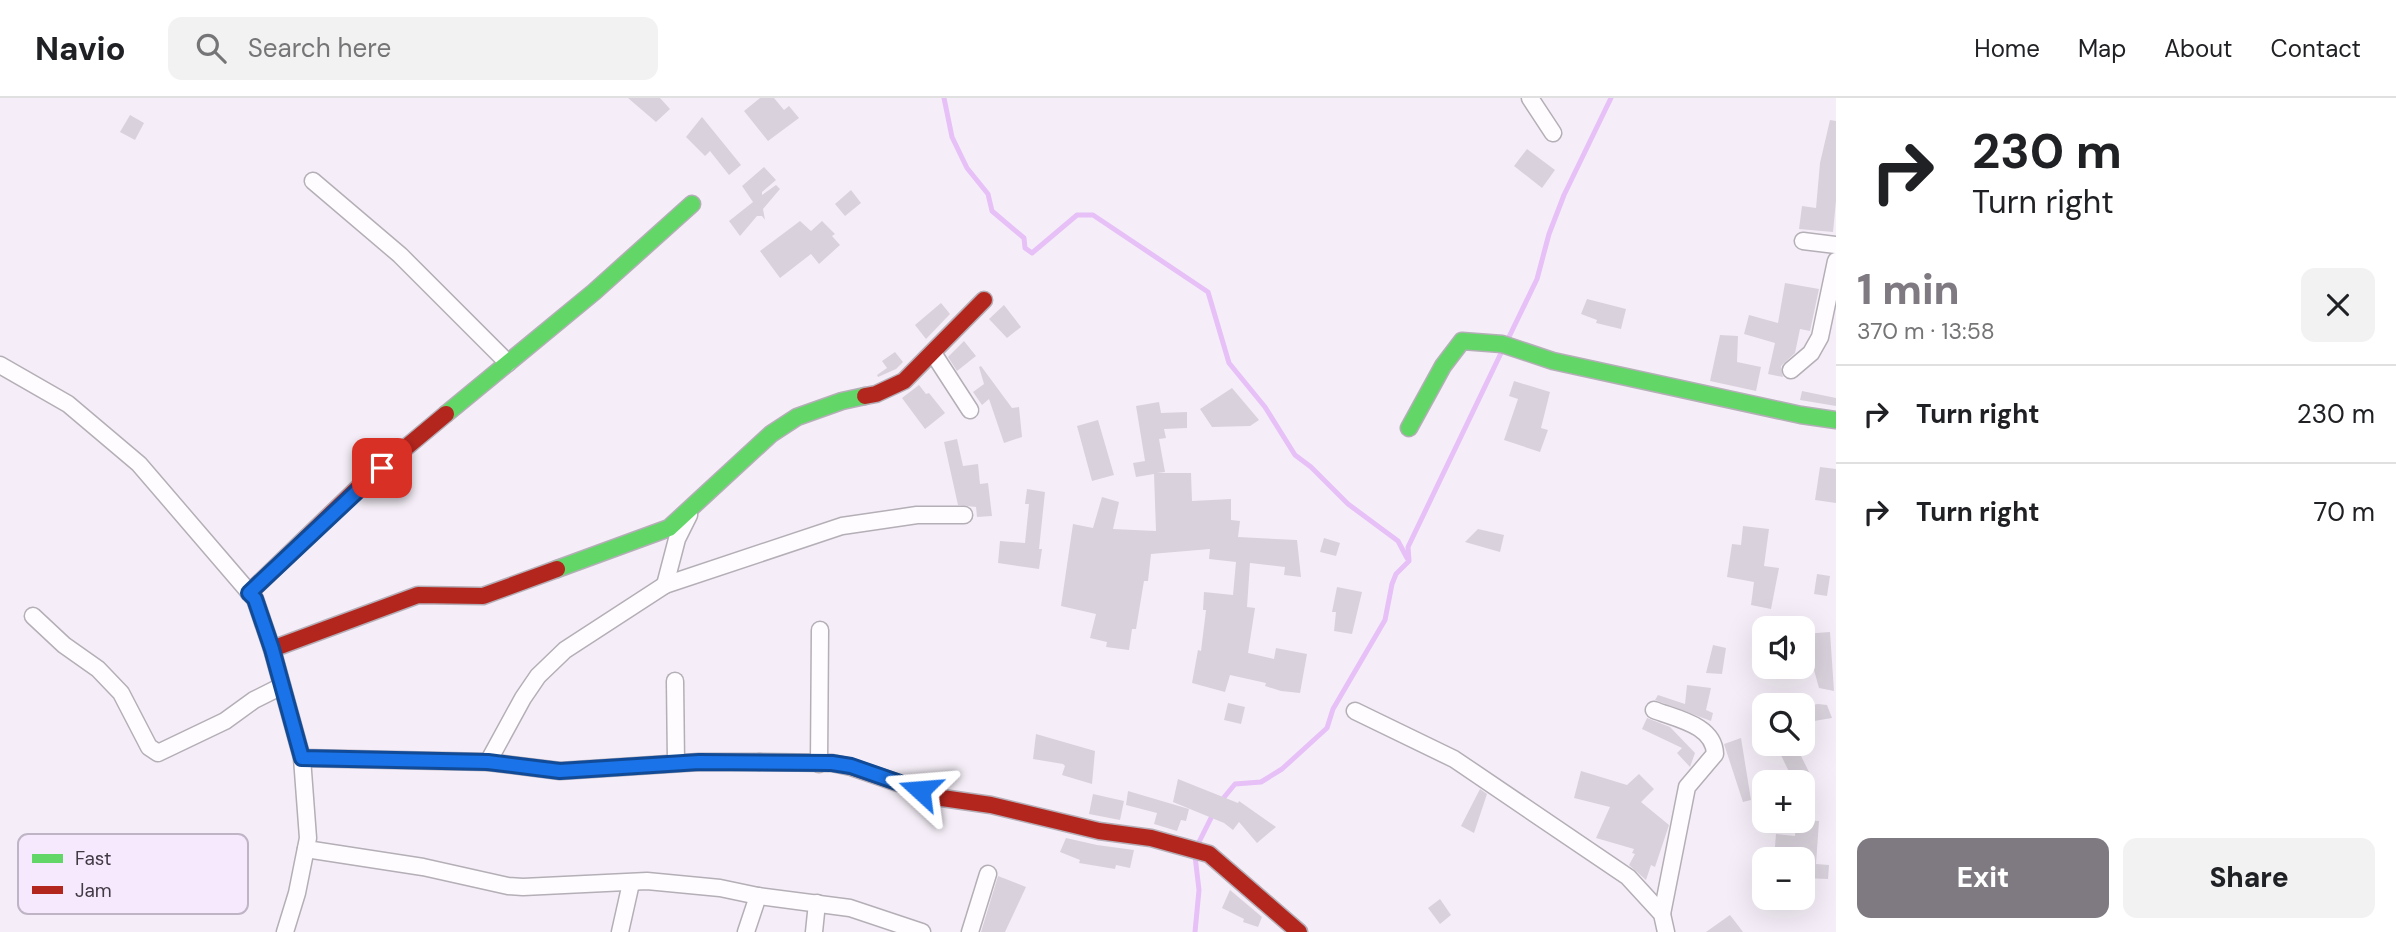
<!DOCTYPE html>
<meta charset="utf-8">
<style>
:root{--surface:#fff;--page:#f2f2f2;--text:#202124;--muted:#757577;--line:#e0e0e0;--accent:#7f7982}
body{margin:0;font-family:"DM Sans",sans-serif;background:var(--page);color:var(--text);height:100vh;display:flex;flex-direction:column;font-size:26px;white-space:nowrap}
*{box-sizing:border-box;margin:0}
p{font-size:23px;color:var(--muted)}
.icon{flex:none;width:38px;height:38px;fill:none;stroke:currentColor;stroke-width:2;stroke-linecap:round;stroke-linejoin:round}
.map{position:relative;flex:1;overflow:hidden}
.details{display:flex;flex-direction:column;background:var(--surface);width:560px}
.details>*{flex:none}
.hud{background:#fff;color:var(--text);overflow:hidden}
.buttons{position:absolute;left:1752px;top:518px;display:grid;gap:14px}
.buttons a{display:grid;place-items:center;width:63px;height:63px;border-radius:14px;background:var(--surface);box-shadow:0 7px 28px #0002;font-size:35px}
.pin{position:absolute;display:grid;place-items:center;width:60px;height:60px;color:#fff;margin:-30px;border-radius:14px;box-shadow:0 4px 10px #0006}
.me{position:absolute;width:77px;margin:-38px;rotate:289deg;stroke-linejoin:round;filter:drop-shadow(0 0 5px #0008)}
.turn{display:flex;align-items:center;gap:24px;height:147px;padding:0 21px;font-size:32px}
.turn .icon{width:91px;height:91px;stroke-width:2.5}
.turn b{display:block;font-size:49px;line-height:60px}
.round{display:grid;place-items:center;flex:none;width:74px;height:74px;border-radius:14px;background:var(--page)}
.headline{display:flex;align-items:center;justify-content:space-between;height:119px;padding:0 21px}
h1{font-size:42px;font-weight:800;line-height:52px;color:var(--accent)}
.cta{display:flex;gap:14px;margin-top:auto;padding:14px 21px}
.cta a{flex:1;height:80px;border-radius:14px;background:var(--accent);color:#fff;font-size:28px;font-weight:800;line-height:80px;text-align:center}
.cta a+a{background:var(--page);color:var(--text)}
ul{padding:0;list-style:none}
li{display:flex;align-items:center;gap:21px;height:98px;padding:0 21px;border-top:2px solid var(--line)}
li div{flex:1}
li b{display:block;font-size:26px}
li em{font-style:normal}
header{display:flex;align-items:center;gap:42px;box-sizing:border-box;height:98px;padding:0 35px;background:var(--surface);border-bottom:2px solid var(--line)}
header strong{font-size:33px}
nav{display:flex;gap:38px;margin-inline-start:auto;font-size:24px}
.search{width:490px;height:63px;background:var(--page);display:flex;align-items:center;gap:18px;box-sizing:border-box;padding:0 24px;border-radius:14px;color:var(--muted);font-size:26px}
main{display:flex;flex:1;min-height:0}
.map>svg:first-child{display:block}
.lines{fill:none;stroke-linecap:round;stroke-linejoin:round}
.stream{stroke:#e6c0f7;stroke-width:5}
.building{fill:#d9d2dc}
.street-casing{stroke:#b4aeb7;stroke-width:19}
.fast-casing{stroke:#b4aeb7;stroke-width:19}
.jam-casing{stroke:#b4aeb7;stroke-width:19}
.street{stroke:#fefcfe;stroke-width:16}
.fast{stroke:#63d668;stroke-width:16}
.jam{stroke:#b3261e;stroke-width:16}
.route-casing{stroke:#114b97;stroke-width:18}
.route{stroke:#1a73e8;stroke-width:12}
.key{fill:#f6e9fd;stroke:#bfb4c5;stroke-width:2}
.key-label{font-size:19px;fill:#403a43}
</style>
<header>
<strong>Navio</strong>
<div class="search"><svg class="icon" aria-label="search" viewBox="0 0 24 24"><circle cx="10" cy="10" r="6"/><path d="M15 15l6 6"/></svg>Search here</div>
<nav><a>Home</a><a>Map</a><a>About</a><a>Contact</a></nav>
</header>
<main>
<div class="map">
<svg width="1836" height="834" viewBox="0 0 1836 834">
<rect width="100%" height="100%" fill="#f5eef8"/>
<g class="lines">
<g class="stream">
<path d="M 944,0 L 952,39 L 967,70 L 988,96 L 992,113 L 1024,140 L 1025,150 L 1032,155 L 1077,117 L 1093,117 L 1208,194 L 1229,265 L 1265,309 L 1295,357 L 1311,369 L 1348,406 L 1398,443 L 1407,460"/>
<path d="M 1508,241 L 1537,181 L 1549,136 L 1564,97 L 1611,0"/>
<path d="M 1221,703 L 1235,686 L 1261,684 L 1282,671 L 1327,630 L 1333,611 L 1385,522 L 1392,486 L 1396,476 L 1409,463 L 1408,449 L 1502,253"/>
<path d="M 1198,746 L 1214,714"/>
<path d="M 1195,758 L 1199,792 L 1195,834"/>
</g>
</g>
<g class="building">
<path d="M 628,0 L 660,0 L 670,11 L 656,24 Z"/>
<path d="M 760,0 L 774,0 L 784,12 L 789,8 L 799,20 L 768,43 L 744,13 Z"/>
<path d="M 130,17 L 144,25 L 135,42 L 120,34 Z"/>
<path d="M 702,19 L 741,67 L 729,77 L 710,53 L 705,58 L 686,39 Z"/>
<path d="M 1830,22 L 1836,23 L 1836,103 L 1833,134 L 1799,131 L 1802,108 L 1816,110 L 1820,65 Z"/>
<path d="M 1527,51 L 1555,72 L 1542,90 L 1514,68 Z"/>
<path d="M 764,69 L 776,82 L 762,94 L 762,97 L 776,87 L 780,91 L 763,111 L 765,122 L 762,118 L 757,118 L 740,138 L 729,123 L 753,104 L 742,88 Z"/>
<path d="M 851,92 L 861,105 L 845,118 L 835,106 Z"/>
<path d="M 800,123 L 811,133 L 822,123 L 835,136 L 832,138 L 840,147 L 819,166 L 811,156 L 780,180 L 760,153 Z"/>
<path d="M 1785,185 L 1819,191 L 1810,233 L 1800,231 L 1795,255 L 1781,268 L 1783,279 L 1768,276 L 1775,245 L 1744,236 L 1749,217 L 1778,225 Z"/>
<path d="M 1587,201 L 1626,211 L 1621,231 L 1596,225 L 1597,222 L 1581,216 Z"/>
<path d="M 941,205 L 950,216 L 926,241 L 915,227 Z"/>
<path d="M 1004,207 L 1021,229 L 1007,240 L 989,221 Z"/>
<path d="M 1720,237 L 1738,238 L 1737,264 L 1761,269 L 1756,293 L 1710,283 Z"/>
<path d="M 964,243 L 976,258 L 957,273 L 948,259 Z"/>
<path d="M 895,254 L 903,264 L 896,271 L 878,279 L 877,277 L 887,270 L 882,263 Z"/>
<path d="M 981,268 L 1012,310 L 1019,309 L 1022,339 L 1004,345 L 989,301 L 982,307 L 973,294 L 984,286 L 979,269 Z"/>
<path d="M 1514,283 L 1550,294 L 1541,330 L 1548,332 L 1540,354 L 1504,342 L 1518,301 L 1509,298 Z"/>
<path d="M 919,287 L 926,296 L 929,295 L 945,315 L 925,331 L 902,300 Z"/>
<path d="M 1232,290 L 1259,322 L 1250,328 L 1212,329 L 1200,311 Z"/>
<path d="M 1802,293 L 1836,300 L 1836,308 L 1800,302 Z"/>
<path d="M 1159,304 L 1161,315 L 1187,314 L 1187,330 L 1164,331 L 1166,340 L 1159,341 L 1165,374 L 1157,375 L 1191,375 L 1192,403 L 1231,401 L 1231,422 L 1240,423 L 1238,439 L 1297,442 L 1301,479 L 1284,477 L 1285,469 L 1250,465 L 1247,509 L 1255,510 L 1248,555 L 1274,561 L 1276,550 L 1307,556 L 1300,595 L 1281,593 L 1265,588 L 1266,585 L 1230,577 L 1225,594 L 1192,585 L 1198,552 L 1201,553 L 1206,512 L 1203,512 L 1204,494 L 1233,497 L 1236,464 L 1209,461 L 1210,451 L 1151,456 L 1148,483 L 1144,483 L 1136,531 L 1132,531 L 1129,552 L 1106,549 L 1107,544 L 1090,540 L 1096,516 L 1061,508 L 1073,426 L 1093,430 L 1102,399 L 1119,404 L 1113,431 L 1156,433 L 1154,376 L 1136,379 L 1133,365 L 1145,363 L 1136,308 Z"/>
<path d="M 1098,322 L 1114,377 L 1092,383 L 1077,328 Z"/>
<path d="M 957,341 L 963,368 L 978,366 L 980,386 L 988,385 L 992,418 L 977,419 L 976,409 L 958,407 L 944,344 Z"/>
<path d="M 1820,369 L 1836,371 L 1836,405 L 1815,402 Z"/>
<path d="M 1027,391 L 1045,394 L 1039,451 L 1042,451 L 1039,471 L 998,465 L 1000,443 L 1025,445 L 1029,406 L 1025,406 Z"/>
<path d="M 1743,428 L 1769,431 L 1764,468 L 1779,470 L 1771,511 L 1751,507 L 1754,484 L 1727,479 L 1732,446 L 1741,447 Z"/>
<path d="M 1478,431 L 1504,437 L 1500,454 L 1465,444 Z"/>
<path d="M 1324,440 L 1340,445 L 1336,458 L 1320,454 Z"/>
<path d="M 1817,476 L 1830,478 L 1827,498 L 1814,496 Z"/>
<path d="M 1337,489 L 1362,494 L 1352,536 L 1334,533 L 1336,514 L 1332,514 Z"/>
<path d="M 1830,534 L 1834,593 L 1819,590 L 1814,572 L 1806,573 L 1803,536 Z"/>
<path d="M 1713,547 L 1726,550 L 1722,576 L 1706,575 Z"/>
<path d="M 1687,587 L 1711,590 L 1706,612 L 1713,615 L 1711,623 L 1655,602 L 1658,597 L 1685,606 Z"/>
<path d="M 1228,605 L 1245,609 L 1241,626 L 1224,622 Z"/>
<path d="M 1818,606 L 1827,607 L 1832,620 L 1802,625 L 1802,609 Z"/>
<path d="M 1647,620 L 1670,629 L 1695,655 L 1690,669 L 1677,655 L 1682,650 L 1642,631 Z"/>
<path d="M 1036,636 L 1095,653 L 1092,686 L 1062,677 L 1065,668 L 1063,666 L 1033,661 Z"/>
<path d="M 1741,640 L 1751,702 L 1743,704 L 1724,646 Z"/>
<path d="M 1785,646 L 1795,646 L 1814,684 L 1794,684 L 1777,649 Z"/>
<path d="M 1581,673 L 1627,687 L 1639,676 L 1654,691 L 1641,704 L 1669,727 L 1655,769 L 1651,767 L 1646,782 L 1629,767 L 1635,756 L 1632,755 L 1634,751 L 1596,740 L 1610,709 L 1574,700 Z"/>
<path d="M 1178,681 L 1238,705 L 1239,703 L 1276,729 L 1257,745 L 1239,724 L 1233,732 L 1224,725 L 1173,704 Z"/>
<path d="M 1480,691 L 1487,696 L 1474,735 L 1461,728 Z"/>
<path d="M 1128,693 L 1189,711 L 1186,723 L 1181,722 L 1177,733 L 1154,726 L 1157,715 L 1126,707 Z"/>
<path d="M 1093,696 L 1124,703 L 1120,722 L 1089,716 Z"/>
<path d="M 1802,722 L 1819,723 L 1816,766 L 1829,767 L 1828,781 L 1802,780 L 1802,761 L 1774,761 L 1776,736 L 1795,738 L 1796,723 Z"/>
<path d="M 1066,740 L 1097,747 L 1134,752 L 1130,770 L 1116,767 L 1115,771 L 1079,765 L 1080,762 L 1060,754 Z"/>
<path d="M 998,778 L 1026,789 L 1005,834 L 981,834 Z"/>
<path d="M 1230,792 L 1262,819 L 1258,829 L 1243,824 L 1244,821 L 1222,810 Z"/>
<path d="M 1440,801 L 1451,817 L 1440,826 L 1428,810 Z"/>
<path d="M 1730,817 L 1743,834 L 1706,834 Z"/>
</g>
<g class="lines">
<defs>
<g id="street">
<path d="M 1530,0 L 1553,35"/>
<path d="M 313,83 L 400,157 L 508,265"/>
<path d="M 1803,143 L 1836,147"/>
<path d="M 933,255 L 970,312"/>
<path d="M 0,267 L 68,306 L 139,366 L 255,501 L 272,551 L 302,660 L 308,740 L 297,795 L 285,834"/>
<path d="M 1791,272 L 1811,255 L 1820,239 L 1836,163"/>
<path d="M 665,487 L 677,441 L 689,417"/>
<path d="M 33,518 L 64,547 L 98,571 L 121,595 L 149,649 L 158,655 L 225,623 L 254,602 L 282,588"/>
<path d="M 675,583 L 676,665"/>
<path d="M 1654,612 C 1677,621 1714,627 1715,656 L 1687,689 L 1662,816"/>
<path d="M 1355,613 L 1454,661 L 1628,779 L 1662,816 L 1666,834"/>
<path d="M 488,664 L 523,600 L 538,578 L 565,552 L 665,487 L 842,428 L 917,417 L 964,417"/>
<path d="M 819,666 L 820,532"/>
<path d="M 306,751 L 423,769 L 508,788 L 523,789 L 647,783 L 720,790 L 758,798 L 850,810 L 922,834"/>
<path d="M 620,834 L 631,785"/>
<path d="M 746,834 L 758,798"/>
<path d="M 814,834 L 817,805"/>
<path d="M 970,834 L 988,776"/>
</g>
<g id="fast">
<path d="M 446,316 L 594,194 L 692,106"/>
<path d="M 1409,330 L 1443,268 L 1462,243 L 1502,246 L 1553,263 L 1801,317 L 1836,322"/>
<path d="M 557,471 L 669,430 L 771,336 L 797,319 L 842,303 L 865,298"/>
<path d="M 302,660 L 488,664 L 560,673 L 699,664 L 759,664"/>
</g>
<g id="jam">
<path d="M 865,298 L 876,296 L 904,283 L 984,202"/>
<path d="M 249,495 L 361,387 L 446,316"/>
<path d="M 272,551 L 418,497 L 483,498 L 557,471"/>
<path d="M 759,664 L 832,665 L 851,669 L 942,700 L 991,707 L 1099,733 L 1151,740 L 1209,756 L 1299,834"/>
</g>
</defs>
<use href="#street" class="street-casing"/>
<use href="#fast" class="fast-casing"/>
<use href="#jam" class="jam-casing"/>
<use href="#street" class="street"/>
<use href="#fast" class="fast"/>
<use href="#jam" class="jam"/>
</g>
<g class="lines">
<defs>
<path id="route" d="M 382,370 L 249,495 L 255,501 L 272,551 L 302,660 L 488,664 L 560,673 L 699,664 L 832,665 L 851,668 L 920,692"/>
</defs>
<use href="#route" class="route-casing"/>
<use href="#route" class="route"/>
</g>
<rect x="18" y="736" width="230" height="80" rx="10" class="key"/>
<rect x="32" y="756" width="31" height="9" fill="#63d668"/>
<rect x="32" y="788" width="31" height="8" fill="#b3261e"/>
<g class="key-label">
<text x="75" y="767">Fast</text>
<text x="75" y="799">Jam</text>
</g>
</svg>
<div class="buttons">
<a><svg class="icon" aria-label="sound" viewBox="0 0 24 24"><path d="M4 9h4l5-4v14l-5-4H4zM17 9q2 3 0 6"/></svg></a>
<a><svg class="icon" aria-label="search" viewBox="0 0 24 24"><circle cx="10" cy="10" r="6"/><path d="M15 15l6 6"/></svg></a>
<a>+</a>
<a>−</a>
</div>
<div class="pin" style="left:382px;top:370px;background:#d93025"><svg class="icon" aria-label="arrive" viewBox="0 0 24 24"><path d="M6 21V4h12l-3 4 3 4H6"/></svg></div>
<svg class="me" style="left:920px;top:692px" viewBox="-20 -20 40 40"><path d="M0-17L14 15 0 8-14 15z" fill="#1a73e8" stroke="#fff" stroke-width="4"/></svg>
</div>
<section class="details">
<div class="hud">
<div class="turn"><svg class="icon" aria-label="right" viewBox="0 0 24 24"><path d="M7 20v-9h11M14 6l5 5-5 5"/></svg><div><b>230 m</b>Turn right</div></div>
</div>
<div class="headline"><div><h1>1 min</h1><p>370 m · 13:58</p></div><a class="round"><svg class="icon" aria-label="close" viewBox="0 0 24 24"><path d="M6 6l12 12M18 6L6 18"/></svg></a></div>
<ul>
<li><svg class="icon" aria-label="right" viewBox="0 0 24 24"><path d="M7 20v-9h11M14 6l5 5-5 5"/></svg><div><b>Turn right</b></div><em>230 m</em></li>
<li><svg class="icon" aria-label="right" viewBox="0 0 24 24"><path d="M7 20v-9h11M14 6l5 5-5 5"/></svg><div><b>Turn right</b></div><em>70 m</em></li>
</ul>
<div class="cta"><a>Exit</a><a>Share</a></div>
</section>
</main>
